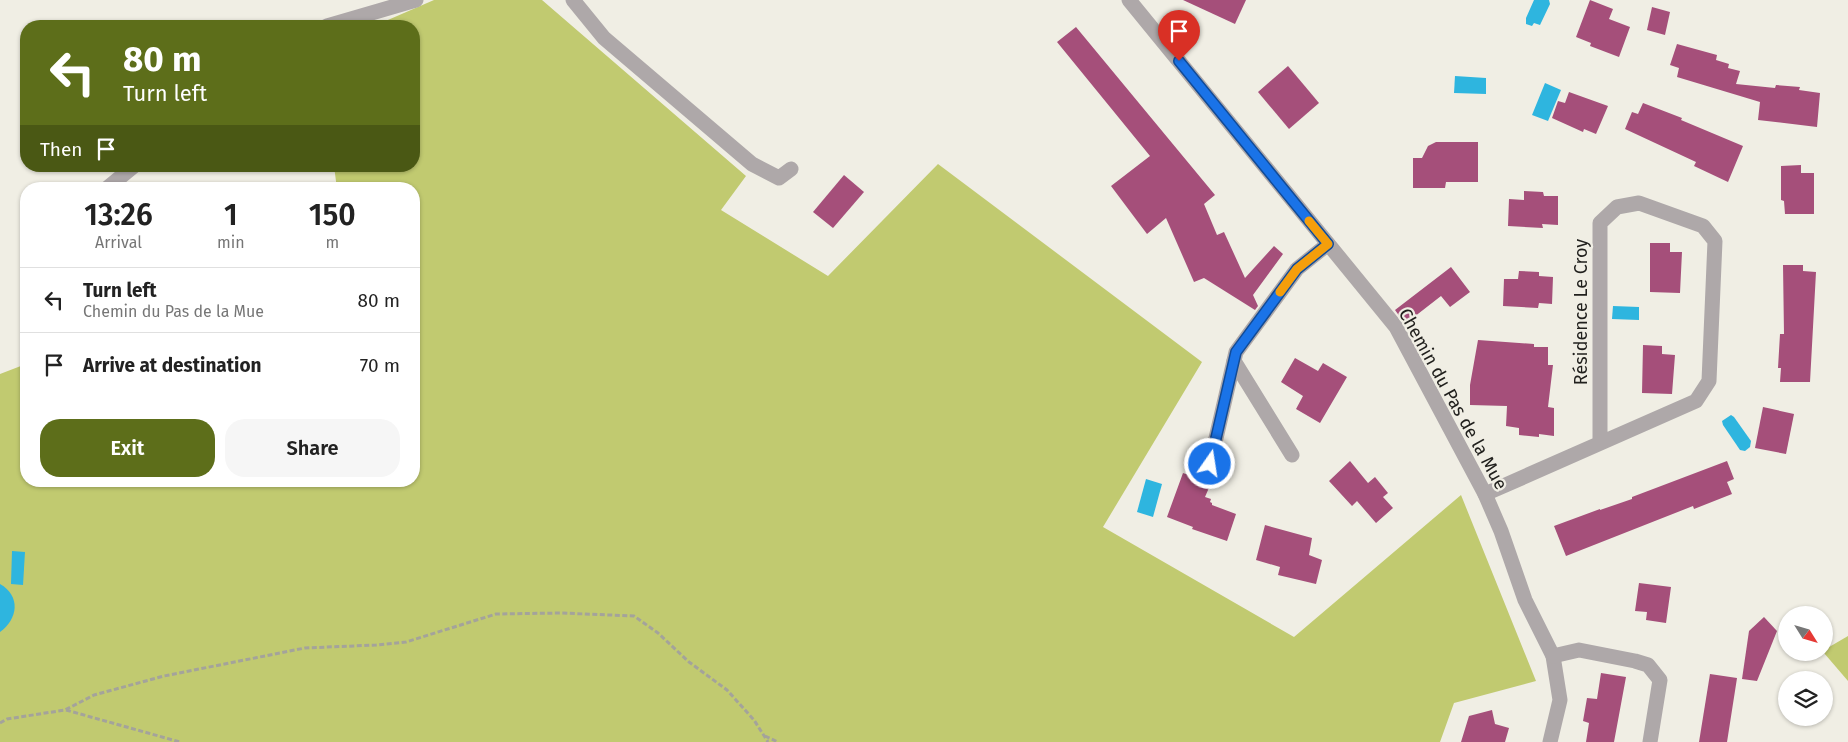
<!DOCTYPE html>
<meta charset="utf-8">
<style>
:root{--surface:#fff;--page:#f6f6f6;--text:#222;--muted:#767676;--line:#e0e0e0;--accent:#5d6e1a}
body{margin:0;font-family:"Fira Sans",sans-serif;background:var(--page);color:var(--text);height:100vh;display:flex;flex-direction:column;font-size:19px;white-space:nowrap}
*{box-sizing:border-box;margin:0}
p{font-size:16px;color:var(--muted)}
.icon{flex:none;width:28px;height:28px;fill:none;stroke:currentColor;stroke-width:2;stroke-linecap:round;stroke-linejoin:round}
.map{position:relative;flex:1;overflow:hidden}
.drawer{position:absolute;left:20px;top:182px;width:400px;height:305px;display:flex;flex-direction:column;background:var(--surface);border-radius:20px;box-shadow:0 1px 4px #0004}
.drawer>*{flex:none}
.guide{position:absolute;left:20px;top:20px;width:400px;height:152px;border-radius:20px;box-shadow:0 1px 4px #0004;background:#5d6e1a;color:#fff;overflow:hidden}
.needle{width:32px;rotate:127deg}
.buttons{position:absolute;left:1778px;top:606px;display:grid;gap:10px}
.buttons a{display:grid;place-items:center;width:55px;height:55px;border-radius:50%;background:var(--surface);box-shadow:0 1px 4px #0004;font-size:25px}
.pin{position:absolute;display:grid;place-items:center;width:42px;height:42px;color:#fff;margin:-51px -21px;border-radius:50% 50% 50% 0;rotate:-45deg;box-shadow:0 0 5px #0007}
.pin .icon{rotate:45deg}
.me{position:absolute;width:55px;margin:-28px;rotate:13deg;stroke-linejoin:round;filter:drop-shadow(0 0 4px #0008)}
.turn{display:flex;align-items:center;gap:18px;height:105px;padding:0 20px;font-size:22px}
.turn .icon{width:65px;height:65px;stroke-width:2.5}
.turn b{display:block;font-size:35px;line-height:42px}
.then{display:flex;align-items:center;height:48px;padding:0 20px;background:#0003;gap:10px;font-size:19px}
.eta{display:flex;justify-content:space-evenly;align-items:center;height:85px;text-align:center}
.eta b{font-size:30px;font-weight:600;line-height:35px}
.cta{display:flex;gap:10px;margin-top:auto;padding:10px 20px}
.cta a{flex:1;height:58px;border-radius:20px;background:var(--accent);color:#fff;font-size:20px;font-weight:600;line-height:58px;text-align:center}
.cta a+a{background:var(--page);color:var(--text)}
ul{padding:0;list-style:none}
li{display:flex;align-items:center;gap:15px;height:65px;padding:0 20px;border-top:1px solid var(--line)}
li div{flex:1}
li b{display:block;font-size:19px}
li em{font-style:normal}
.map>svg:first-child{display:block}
.green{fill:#c1ca70}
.water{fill:#2eb5df}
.building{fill:#a54f7a}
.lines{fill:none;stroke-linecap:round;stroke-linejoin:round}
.path{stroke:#a4a39b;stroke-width:3;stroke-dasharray:5 2.5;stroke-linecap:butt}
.minor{stroke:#aea8a9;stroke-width:15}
.route-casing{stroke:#114b97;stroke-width:12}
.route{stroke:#1a73e8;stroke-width:9}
.slow{stroke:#f59e0b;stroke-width:9}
.labels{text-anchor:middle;stroke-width:4.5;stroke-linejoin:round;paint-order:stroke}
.street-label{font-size:18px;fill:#21201d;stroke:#f0eee4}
</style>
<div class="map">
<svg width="1848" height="742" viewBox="0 0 1848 742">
<rect width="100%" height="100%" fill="#f0eee4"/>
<g class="green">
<path d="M 434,0 L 542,0 L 746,176 L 721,210 L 828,276 L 938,164 L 1202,362 L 1103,527 L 1294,637 L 1461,495 L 1536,681 L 1454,703 L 1440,742 L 0,742 L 0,374 L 26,364 L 26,481 L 414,481 L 414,189 L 337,189 L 334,166 L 414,166 L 414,26 L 374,26 Z"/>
<path d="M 1848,636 L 1848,681 L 1824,653 L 1824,650 Z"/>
</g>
<g class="water">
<path d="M 1534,0 L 1549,0 L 1550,4 L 1540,25 L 1534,23 L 1532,26 L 1526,24 L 1526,18 Z"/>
<path d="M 1455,76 L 1486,78 L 1486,94 L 1454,93 Z"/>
<path d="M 1545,83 L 1561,90 L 1548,121 L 1532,115 Z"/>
<path d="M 1613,306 L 1639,307 L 1639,320 L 1612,319 Z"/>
<path d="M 1731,415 L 1734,417 L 1751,441 L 1750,447 L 1745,451 L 1740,450 L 1723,425 L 1722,421 Z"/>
<path d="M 1146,479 L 1162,484 L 1153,517 L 1137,512 Z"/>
<path d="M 12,551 L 25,552 L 23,585 L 11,584 Z"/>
<path d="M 0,584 C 21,596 18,619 0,632 Z"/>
</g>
<g class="building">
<path d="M 1183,0 L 1246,0 L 1235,24 Z"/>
<path d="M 1590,0 L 1613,9 L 1609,19 L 1630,27 L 1619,57 L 1590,46 L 1591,43 L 1576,37 Z"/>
<path d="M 1652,7 L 1670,12 L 1665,35 L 1647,30 Z"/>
<path d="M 1076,27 L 1215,195 L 1204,204 L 1217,235 L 1224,232 L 1245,278 L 1274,246 L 1283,254 L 1253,295 L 1258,306 L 1255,310 L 1204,278 L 1194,282 L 1166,218 L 1147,234 L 1111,186 L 1150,156 L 1057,42 Z"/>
<path d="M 1677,44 L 1717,55 L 1716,60 L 1729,64 L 1728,68 L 1740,71 L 1736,84 L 1775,88 L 1776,85 L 1800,87 L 1799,90 L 1820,93 L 1817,127 L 1758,120 L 1760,102 L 1677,77 L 1679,68 L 1670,65 Z"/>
<path d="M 1288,66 L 1319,103 L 1289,129 L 1258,92 Z"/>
<path d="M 1569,92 L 1608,106 L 1596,134 L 1584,129 L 1583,132 L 1552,118 L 1558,101 L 1565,103 Z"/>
<path d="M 1643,103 L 1682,118 L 1681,120 L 1743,146 L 1728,182 L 1694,166 L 1696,162 L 1625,129 L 1632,112 L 1638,114 Z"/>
<path d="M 1436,142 L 1478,142 L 1478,182 L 1446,182 L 1445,188 L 1413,188 L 1413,158 L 1422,158 L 1428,146 Z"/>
<path d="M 1801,165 L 1801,173 L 1814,173 L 1814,214 L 1785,214 L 1784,201 L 1781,200 L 1781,166 Z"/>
<path d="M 844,175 L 864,192 L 833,228 L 813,212 Z"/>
<path d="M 1524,191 L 1543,192 L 1544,196 L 1558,196 L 1558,225 L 1542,224 L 1543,228 L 1508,226 L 1509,199 L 1524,200 Z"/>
<path d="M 1650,243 L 1670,243 L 1670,252 L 1682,252 L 1680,293 L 1650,292 Z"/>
<path d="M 1783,265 L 1803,265 L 1803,271 L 1816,272 L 1810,382 L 1780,382 L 1781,368 L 1778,368 L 1780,334 L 1784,334 Z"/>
<path d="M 1451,267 L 1470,292 L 1450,307 L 1441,296 L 1405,324 L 1395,310 Z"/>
<path d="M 1519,271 L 1539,272 L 1539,276 L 1553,277 L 1552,304 L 1539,303 L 1538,308 L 1503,306 L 1504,279 L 1518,279 Z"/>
<path d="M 1478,340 L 1534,344 L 1534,347 L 1548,347 L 1548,365 L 1553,365 L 1548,407 L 1554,408 L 1554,436 L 1539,434 L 1539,437 L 1519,435 L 1519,428 L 1506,426 L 1507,406 L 1470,405 L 1470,385 Z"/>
<path d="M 1643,345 L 1662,346 L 1662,354 L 1675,355 L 1672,394 L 1642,393 Z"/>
<path d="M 1295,358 L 1318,371 L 1323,363 L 1347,377 L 1320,423 L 1296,409 L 1303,396 L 1281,382 Z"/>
<path d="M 1763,407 L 1794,414 L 1786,454 L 1755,448 Z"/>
<path d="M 1350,461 L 1368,483 L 1375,477 L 1388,493 L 1383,497 L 1393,508 L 1376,523 L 1357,501 L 1352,506 L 1329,481 Z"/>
<path d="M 1727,461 L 1734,479 L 1727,482 L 1732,494 L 1694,509 L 1693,506 L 1566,556 L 1554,526 L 1600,509 L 1600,510 L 1632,499 L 1632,497 Z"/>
<path d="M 1183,473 L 1211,483 L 1205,497 L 1211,499 L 1210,502 L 1212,503 L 1212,505 L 1236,514 L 1227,541 L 1192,529 L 1193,527 L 1167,517 Z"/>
<path d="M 1265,525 L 1312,538 L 1309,555 L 1322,560 L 1316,584 L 1278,575 L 1280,567 L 1256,560 Z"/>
<path d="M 1639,583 L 1671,587 L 1666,623 L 1646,620 L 1647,612 L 1635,611 Z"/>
<path d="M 1764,617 L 1777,631 L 1757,681 L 1742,679 L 1749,631 Z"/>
<path d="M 1601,673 L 1626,677 L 1614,742 L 1586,742 L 1589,723 L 1583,721 L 1587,698 L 1597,699 Z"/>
<path d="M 1710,674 L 1737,678 L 1727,742 L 1699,742 Z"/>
<path d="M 1492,710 L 1495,724 L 1509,728 L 1505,742 L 1461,742 L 1469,716 Z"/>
</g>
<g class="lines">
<g class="path">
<path d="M 66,710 L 180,742"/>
<path d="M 0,723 L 7,719 L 65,710 L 94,695 L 164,676 L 305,648 L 376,645 L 406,642 L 496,614 L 561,613 L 634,616 L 658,633 L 689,662 L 727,690 L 754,720 L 768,742"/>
<path d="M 765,736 L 778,742"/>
</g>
<g class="minor">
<path d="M 573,0 L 604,38 L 752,164 L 779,178 L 791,169"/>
<path d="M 1129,0 L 1396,327 L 1485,494 L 1501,531 L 1525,600 L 1553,656 L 1560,700 L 1550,742"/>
<path d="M 327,26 L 416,0"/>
<path d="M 106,189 L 134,166"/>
<path d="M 1234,361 L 1292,455"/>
<path d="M 1210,464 L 1236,352 L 1297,269 L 1328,244"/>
<path d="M 1485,494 L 1696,401 L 1709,381 L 1715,241 L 1703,226 L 1639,203 L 1617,207 L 1600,223 L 1600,442"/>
<path d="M 1553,656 L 1579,650 L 1635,661 L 1648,665 L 1660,680 L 1650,742"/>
</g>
</g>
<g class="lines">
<defs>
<path id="route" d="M 1179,61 L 1328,244 L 1297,269 L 1236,352 L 1210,464"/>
</defs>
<use href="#route" class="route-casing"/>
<use href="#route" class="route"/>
<path class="slow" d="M 1280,292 L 1297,269 L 1328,244 L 1309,221"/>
</g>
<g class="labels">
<g class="street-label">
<text transform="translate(1581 312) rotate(-90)" y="6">Résidence Le Croy</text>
<text transform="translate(1453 399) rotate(61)" y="6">Chemin du Pas de la Mue</text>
</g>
</g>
</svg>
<div class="buttons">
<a><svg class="needle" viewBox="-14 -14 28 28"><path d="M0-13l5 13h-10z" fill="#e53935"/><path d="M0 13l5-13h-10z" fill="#767676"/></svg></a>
<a><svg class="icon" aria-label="layers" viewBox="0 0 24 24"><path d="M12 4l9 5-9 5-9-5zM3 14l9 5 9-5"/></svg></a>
</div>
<div class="pin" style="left:1179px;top:61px;background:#d93025"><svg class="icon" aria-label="arrive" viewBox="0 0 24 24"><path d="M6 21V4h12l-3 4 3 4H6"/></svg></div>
<svg class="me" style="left:1210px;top:464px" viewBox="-20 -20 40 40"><circle r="17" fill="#1a73e8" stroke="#fff" stroke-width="3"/><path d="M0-11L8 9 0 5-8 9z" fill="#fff"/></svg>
<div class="guide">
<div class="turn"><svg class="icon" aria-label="left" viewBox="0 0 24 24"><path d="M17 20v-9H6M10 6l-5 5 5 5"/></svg><div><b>80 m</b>Turn left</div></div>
<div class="then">Then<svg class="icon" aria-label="arrive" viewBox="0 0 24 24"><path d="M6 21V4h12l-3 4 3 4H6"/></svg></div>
</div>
<section class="drawer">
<div class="eta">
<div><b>13:26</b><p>Arrival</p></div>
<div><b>1</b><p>min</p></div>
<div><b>150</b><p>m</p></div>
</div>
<ul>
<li><svg class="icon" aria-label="left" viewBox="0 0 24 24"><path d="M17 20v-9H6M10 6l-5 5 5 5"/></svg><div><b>Turn left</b><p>Chemin du Pas de la Mue</p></div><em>80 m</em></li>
<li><svg class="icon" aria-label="arrive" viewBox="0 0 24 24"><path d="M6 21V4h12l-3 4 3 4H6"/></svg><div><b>Arrive at destination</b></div><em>70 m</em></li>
</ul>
<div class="cta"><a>Exit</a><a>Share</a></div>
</section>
</div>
